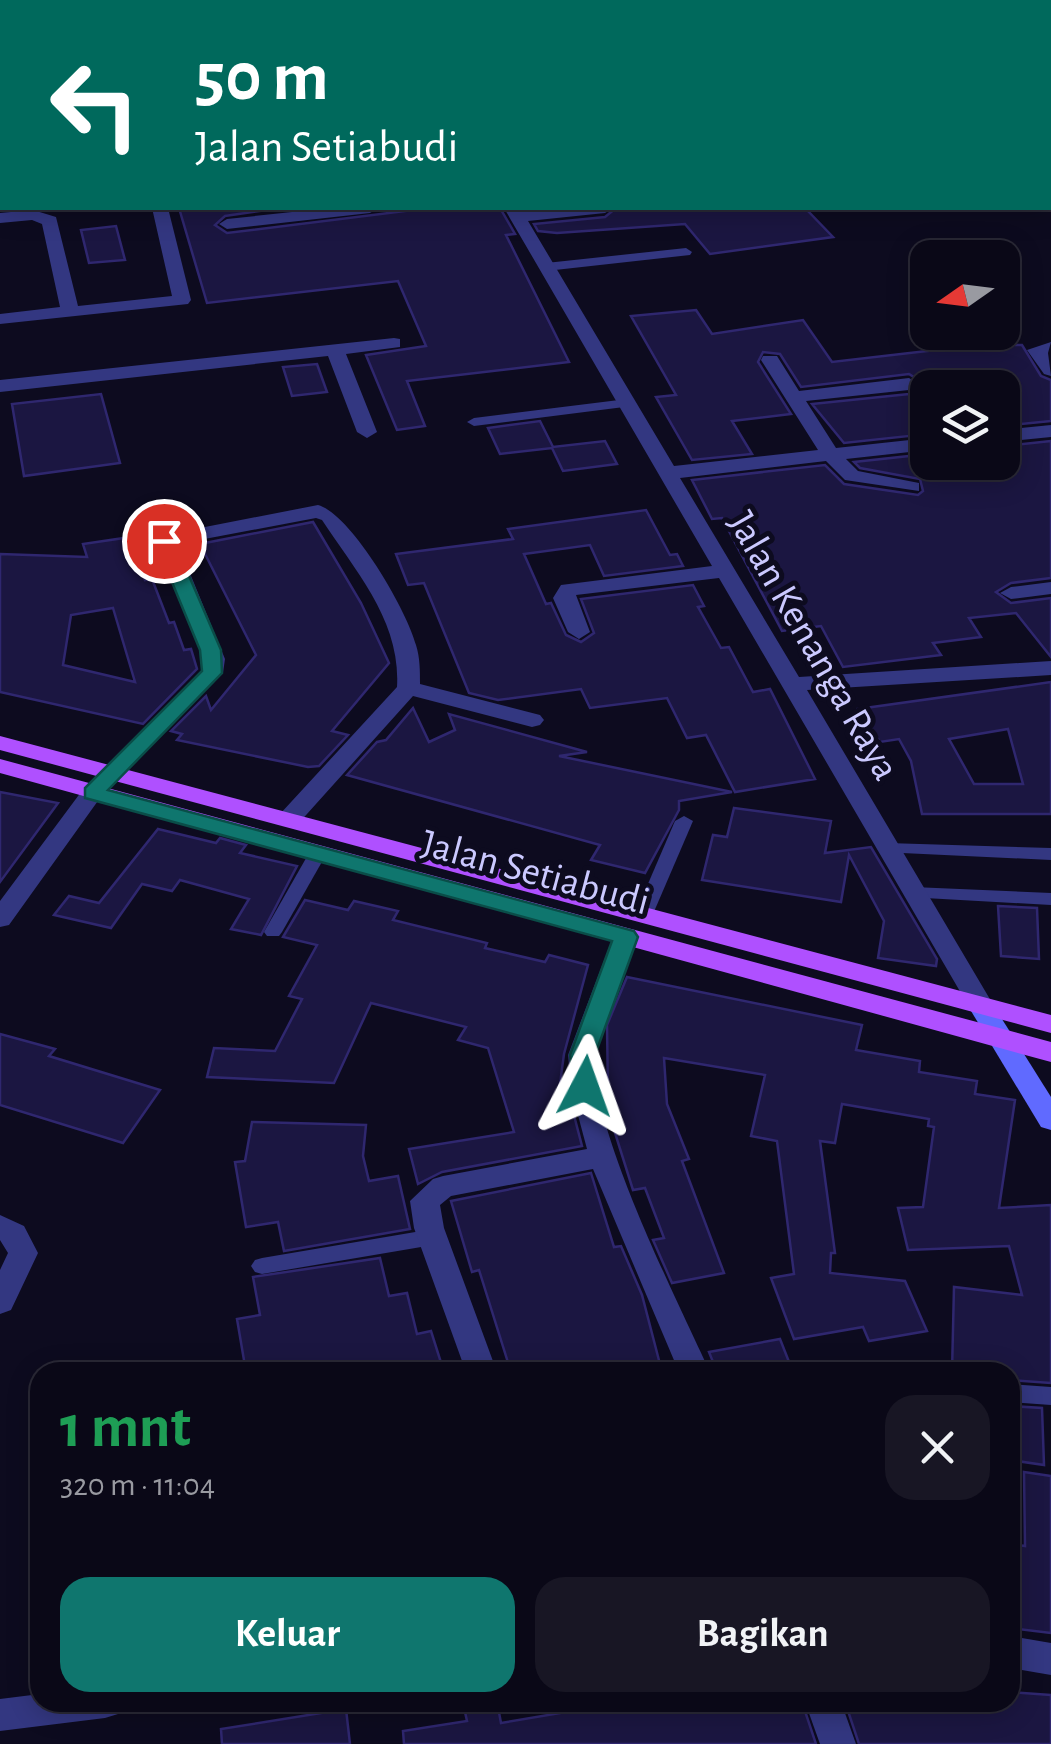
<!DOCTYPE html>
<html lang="id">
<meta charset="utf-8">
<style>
:root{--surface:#0a0817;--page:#181624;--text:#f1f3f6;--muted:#999aa1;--line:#2a2936;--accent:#0f766e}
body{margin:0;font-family:"Alegreya Sans",sans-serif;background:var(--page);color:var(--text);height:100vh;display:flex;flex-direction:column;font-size:38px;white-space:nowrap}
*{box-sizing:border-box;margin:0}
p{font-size:32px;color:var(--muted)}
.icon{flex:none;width:55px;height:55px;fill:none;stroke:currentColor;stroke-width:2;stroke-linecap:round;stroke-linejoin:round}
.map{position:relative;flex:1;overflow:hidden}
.side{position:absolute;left:30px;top:1362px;width:990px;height:350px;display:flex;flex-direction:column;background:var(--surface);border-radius:30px;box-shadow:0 5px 25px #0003,0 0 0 2px var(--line)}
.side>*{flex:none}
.guide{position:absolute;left:0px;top:0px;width:1052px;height:210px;box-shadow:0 5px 25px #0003,0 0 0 2px var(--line);background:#00695c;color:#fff;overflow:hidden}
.needle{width:65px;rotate:256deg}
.tools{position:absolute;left:910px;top:240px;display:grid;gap:20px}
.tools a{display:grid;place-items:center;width:110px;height:110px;border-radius:20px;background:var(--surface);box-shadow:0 5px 25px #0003,0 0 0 2px var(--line);font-size:50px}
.pin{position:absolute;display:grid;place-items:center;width:85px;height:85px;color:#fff;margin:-42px;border:5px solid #fff;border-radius:50%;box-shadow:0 2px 10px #0007}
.me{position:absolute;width:110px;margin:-55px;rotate:4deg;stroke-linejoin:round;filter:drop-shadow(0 0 8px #0008)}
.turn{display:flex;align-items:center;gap:35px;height:210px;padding:0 30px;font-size:45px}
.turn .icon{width:130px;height:130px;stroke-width:2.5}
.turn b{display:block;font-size:70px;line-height:85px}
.round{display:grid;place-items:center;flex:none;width:105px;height:105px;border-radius:30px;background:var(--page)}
.head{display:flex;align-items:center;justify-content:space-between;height:170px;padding:0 30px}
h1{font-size:60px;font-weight:700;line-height:75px;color:#1e9e55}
.button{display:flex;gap:20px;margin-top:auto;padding:20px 30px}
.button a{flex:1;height:115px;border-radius:30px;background:var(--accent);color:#fff;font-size:40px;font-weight:700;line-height:115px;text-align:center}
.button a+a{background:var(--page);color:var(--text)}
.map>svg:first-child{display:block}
.building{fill:#1b1641;stroke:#2f276f;stroke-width:2.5;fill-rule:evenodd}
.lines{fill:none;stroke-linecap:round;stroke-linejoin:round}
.lane{fill:#333781;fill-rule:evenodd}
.street{fill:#333781;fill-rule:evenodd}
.secondary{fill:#606aff;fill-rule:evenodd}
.primary{fill:#af50ff;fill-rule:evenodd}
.route{fill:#0f766e;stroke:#0a4d48;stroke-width:2.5}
.labels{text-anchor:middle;stroke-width:10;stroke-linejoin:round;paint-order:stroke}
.street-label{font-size:40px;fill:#cbc9ff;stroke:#0d0b1f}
</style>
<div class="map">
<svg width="1051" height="1744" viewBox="0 0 1051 1744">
<rect width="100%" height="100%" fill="#0d0b1f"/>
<g class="building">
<path d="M 179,208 L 281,208 L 225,216 L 215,225 L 227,233 L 429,208 L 500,208 L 515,234 L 506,235 L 569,362 L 407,381 L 425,426 L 397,430 L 366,355 L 426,346 L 398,281 L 207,303 Z"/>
<path d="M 616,208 L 805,208 L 833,237 L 710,254 L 685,224 L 557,233 L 538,231 L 534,224 L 605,217 Z"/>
<path d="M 116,226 L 125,260 L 89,263 L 81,230 Z"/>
<path d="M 696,310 L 712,334 L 803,320 L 832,362 L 927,351 L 913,332 L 1015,332 L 1016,345 L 1022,345 L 1041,376 L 1051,380 L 1051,421 L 1002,426 L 1002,388 L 928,388 L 928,434 L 844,443 L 812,404 L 909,394 L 920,387 L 920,381 L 909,374 L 801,387 L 780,354 L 763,352 L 758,362 L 791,414 L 732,421 L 752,454 L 692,460 L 656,397 L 676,395 L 631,316 Z"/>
<path d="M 317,364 L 327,392 L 292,396 L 283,367 Z"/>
<path d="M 101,394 L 120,463 L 24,476 L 12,404 Z"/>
<path d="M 540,421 L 553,447 L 605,441 L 617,464 L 563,471 L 552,448 L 500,454 L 488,428 Z"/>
<path d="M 1051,441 L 1051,578 L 1011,583 L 996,592 L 1011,603 L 1051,598 L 1051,657 L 1016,613 L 969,618 L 981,637 L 933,643 L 941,655 L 843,667 L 821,626 L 782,631 L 722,518 L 712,519 L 692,480 L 825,465 L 844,484 L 918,495 L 923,491 L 920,479 L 860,468 L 854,462 L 928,454 L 928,462 L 1018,462 L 1005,446 Z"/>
<path d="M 646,510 L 670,555 L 677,554 L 683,566 L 604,576 L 590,545 L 524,554 L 546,604 L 551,603 L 566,635 L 581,642 L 594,633 L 581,599 L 693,585 L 704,606 L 698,607 L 721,648 L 729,647 L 753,692 L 770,689 L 815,779 L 735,792 L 706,735 L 687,738 L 667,698 L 590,708 L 581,689 L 498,700 L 469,693 L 424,583 L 408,585 L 396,554 L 513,539 L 508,529 Z"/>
<path d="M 313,522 L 361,603 L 389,663 L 332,731 L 348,735 L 319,766 L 308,767 L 177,740 L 182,734 L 171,731 L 206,696 L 211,710 L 256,655 L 200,544 Z"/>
<path d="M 131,537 L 145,580 L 152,579 L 169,623 L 174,622 L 184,650 L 191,649 L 197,669 L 143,724 L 0,692 L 0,554 L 87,557 L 83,544 ZM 113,608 L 135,682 L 63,665 L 71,615 Z"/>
<path d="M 1051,682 L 1051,814 L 922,814 L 911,761 L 899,739 L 880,742 L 858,709 ZM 1008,729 L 1023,784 L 974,784 L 949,739 Z"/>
<path d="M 413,708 L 429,742 L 455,730 L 449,714 L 587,752 L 559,756 L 732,792 L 679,801 L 679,810 L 645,873 L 591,860 L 600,845 L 347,775 L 377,742 L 386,740 Z"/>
<path d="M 0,792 L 58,803 L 0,882 Z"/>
<path d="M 734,808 L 831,821 L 825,853 L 871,847 L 937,959 L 936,966 L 878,958 L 884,921 L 849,855 L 841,902 L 702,880 L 713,835 L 727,837 Z"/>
<path d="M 158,829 L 216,843 L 220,838 L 246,845 L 240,853 L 297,866 L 261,935 L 231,929 L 249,899 L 180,880 L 172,891 L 142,884 L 111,928 L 54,915 L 69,896 L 99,903 Z"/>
<path d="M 305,900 L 348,910 L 354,901 L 398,911 L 393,920 L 487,943 L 485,948 L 545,962 L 549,955 L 588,965 L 564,1054 L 557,1106 L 571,1104 L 582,1146 L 442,1172 L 418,1184 L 409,1149 L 514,1132 L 488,1048 L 458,1040 L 466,1027 L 371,1003 L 334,1083 L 207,1077 L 214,1048 L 275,1051 L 302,999 L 289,996 L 317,945 L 283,937 Z"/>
<path d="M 998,906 L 1037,908 L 1039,959 L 1001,956 Z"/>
<path d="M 627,977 L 862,1025 L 856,1050 L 920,1061 L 919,1072 L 977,1081 L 975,1094 L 1015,1100 L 999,1208 L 1051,1205 L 1051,1383 L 1010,1380 L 1010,1372 L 952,1372 L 954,1287 L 1022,1295 L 1009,1246 L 908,1250 L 898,1208 L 923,1207 L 934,1127 L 928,1126 L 929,1119 L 842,1104 L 835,1143 L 820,1141 L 835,1253 L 831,1253 L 830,1273 L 905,1281 L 927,1331 L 869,1341 L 863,1327 L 794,1339 L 771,1278 L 794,1274 L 777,1141 L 751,1136 L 765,1075 L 664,1058 L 667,1104 L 689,1159 L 682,1161 L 724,1273 L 672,1283 L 653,1240 L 664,1238 L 645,1188 L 633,1190 L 604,1098 L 608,1097 L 607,1025 Z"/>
<path d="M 0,1034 L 55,1049 L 49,1056 L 160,1090 L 123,1143 L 0,1105 Z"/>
<path d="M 252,1122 L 366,1125 L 363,1156 L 369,1181 L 398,1176 L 410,1229 L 284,1251 L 278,1222 L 246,1227 L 235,1162 L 245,1161 Z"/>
<path d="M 591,1173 L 614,1247 L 621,1246 L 642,1295 L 662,1372 L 555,1372 L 554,1365 L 511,1372 L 479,1270 L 472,1272 L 451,1201 Z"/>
<path d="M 380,1258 L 389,1296 L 407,1293 L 417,1334 L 431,1331 L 444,1372 L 246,1372 L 237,1319 L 260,1315 L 253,1277 Z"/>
<path d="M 780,1339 L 793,1372 L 717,1372 L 709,1352 Z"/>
<path d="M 1010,1406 L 1042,1408 L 1044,1465 L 1010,1460 Z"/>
<path d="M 1024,1472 L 1051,1476 L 1051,1633 L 1010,1628 L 1010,1544 L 1025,1546 Z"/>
<path d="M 1010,1692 L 1051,1695 L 1051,1744 L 859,1744 L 845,1702 L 1010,1702 Z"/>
<path d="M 576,1702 L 802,1702 L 816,1744 L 404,1744 L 403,1731 L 467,1721 L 465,1712 L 498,1707 L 501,1723 L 578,1710 Z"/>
<path d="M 346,1709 L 350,1744 L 222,1744 L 221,1729 Z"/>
</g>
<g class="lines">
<g class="lane">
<path d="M 686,248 L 692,252 L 690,255 L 546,271 L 540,267 L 546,263 Z"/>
<path d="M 627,399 L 634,403 L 632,406 L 474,426 L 467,422 L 474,418 Z"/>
<path d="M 684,816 L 693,821 L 653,914 L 650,918 L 638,918 L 635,914 L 675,821 Z"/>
<path d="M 887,843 L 1051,848 L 1051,860 L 881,852 L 878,848 L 881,844 Z"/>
<path d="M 318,847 L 327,853 L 282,932 L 279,936 L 267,936 L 264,932 L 309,853 Z"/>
<path d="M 913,887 L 1051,893 L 1051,905 L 907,897 L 904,893 L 907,889 Z"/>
<path d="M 433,1229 L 440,1231 L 443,1237 L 440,1243 L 433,1245 L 262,1274 L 255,1272 L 251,1266 L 255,1260 L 262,1258 Z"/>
<path d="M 1010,1384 L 1051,1387 L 1051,1405 L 1010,1402 Z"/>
</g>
<g class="street">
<rect x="1050" y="126" width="1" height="10"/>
<rect x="1050" y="170" width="1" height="10"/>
<path d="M 152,208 L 168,208 L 191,300 L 188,304 L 0,324 L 0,314 L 60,307 L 42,224 L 32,220 L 0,223 L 0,213 L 33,210 L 56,217 L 78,306 L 172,296 Z"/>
<path d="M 330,208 L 378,208 L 370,213 L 227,229 L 219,224 L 227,219 Z"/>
<path d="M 504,208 L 520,208 L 522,211 L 613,208 L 605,213 L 528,221 L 674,466 L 818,450 L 761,360 L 763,356 L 777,356 L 799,391 L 909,378 L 918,384 L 909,390 L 806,401 L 836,448 L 928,438 L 928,450 L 846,459 L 858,471 L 919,483 L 919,491 L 845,480 L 826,461 L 680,478 L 799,677 L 1051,661 L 1051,675 L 807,690 L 994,1006 L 990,1012 L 972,1012 L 719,578 L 576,595 L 590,632 L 579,639 L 568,632 L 553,598 L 561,585 L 712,566 Z"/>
<path d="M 394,338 L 400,339 L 400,347 L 346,354 L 377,432 L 367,438 L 357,432 L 328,356 L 0,392 L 0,380 Z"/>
<path d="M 1051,342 L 1048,353 L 1051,376 L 1044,374 L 1027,350 Z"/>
<path d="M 1051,425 L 1051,437 L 1002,442 L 1002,430 Z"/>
<path d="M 318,505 C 351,514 407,610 416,645 C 420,658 420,670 420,684 L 540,715 L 544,720 L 540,725 L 532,727 L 413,696 L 298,824 L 280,824 L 277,819 L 280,814 L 397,687 C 401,621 356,572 322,520 L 316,518 L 178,544 L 225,659 L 223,673 L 100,798 L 9,925 L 0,927 L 0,901 L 84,788 L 201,671 L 203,659 L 156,540 L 159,536 Z"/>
<path d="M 1051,582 L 1051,594 L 1011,599 L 1000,593 L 1011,587 Z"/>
<path d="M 626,928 L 639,937 C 625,974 603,1015 596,1053 C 585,1119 680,1306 710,1372 L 679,1372 L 593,1169 L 451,1196 L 440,1205 L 444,1228 L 497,1372 L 466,1372 L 414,1228 L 410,1201 L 433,1179 L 443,1176 L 587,1149 L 571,1089 L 568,1055 L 613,937 Z"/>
<path d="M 0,1215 L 24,1226 L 38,1253 L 11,1310 L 0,1314 L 0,1270 L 8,1253 L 0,1240 Z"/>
<path d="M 1010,1636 L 1051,1643 L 1051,1675 L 1010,1668 Z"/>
<path d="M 40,1694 L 40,1702 L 123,1702 L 118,1714 L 105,1718 L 0,1731 L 0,1699 Z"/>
<path d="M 805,1702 L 841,1702 L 856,1744 L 820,1744 Z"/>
</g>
<path class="secondary" d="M 981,997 L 990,1000 L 1051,1097 L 1051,1130 L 1041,1127 L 968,1006 L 972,1000 Z"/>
<g class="primary">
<path d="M 0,736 L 1051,1015 L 1051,1033 L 0,750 Z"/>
<path d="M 0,759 L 1051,1042 L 1051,1062 L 0,773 Z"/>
</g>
</g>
<path class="route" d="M 164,536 L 174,541 L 221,650 L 222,673 L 108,790 L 634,931 L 638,937 L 595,1055 L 598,1086 L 594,1093 L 576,1093 L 570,1055 L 612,941 L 85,798 L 85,788 L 202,671 L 200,650 L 155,541 Z"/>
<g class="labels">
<g class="street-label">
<text transform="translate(815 645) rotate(60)" y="14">Jalan Kenanga Raya</text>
<text transform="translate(536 871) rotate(15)" y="14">Jalan Setiabudi</text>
</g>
</g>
</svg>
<div class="tools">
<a><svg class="needle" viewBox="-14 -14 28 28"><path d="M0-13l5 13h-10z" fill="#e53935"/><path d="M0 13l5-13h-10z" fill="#999aa1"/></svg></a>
<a><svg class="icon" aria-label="layers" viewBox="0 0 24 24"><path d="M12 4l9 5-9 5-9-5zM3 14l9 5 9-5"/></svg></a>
</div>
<div class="pin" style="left:164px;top:541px;background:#d93025"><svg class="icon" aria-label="arrive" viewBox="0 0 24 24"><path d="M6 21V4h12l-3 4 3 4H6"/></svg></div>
<svg class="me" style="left:585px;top:1086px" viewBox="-20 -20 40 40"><path d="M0-17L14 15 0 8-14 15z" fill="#0f766e" stroke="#fff" stroke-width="4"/></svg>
<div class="guide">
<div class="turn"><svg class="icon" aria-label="left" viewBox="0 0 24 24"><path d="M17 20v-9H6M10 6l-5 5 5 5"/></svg><div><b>50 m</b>Jalan Setiabudi</div></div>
</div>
<section class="side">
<div class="head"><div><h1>1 mnt</h1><p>320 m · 11:04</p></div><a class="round"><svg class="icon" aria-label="close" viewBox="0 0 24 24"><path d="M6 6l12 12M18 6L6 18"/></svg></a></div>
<div class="button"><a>Keluar</a><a>Bagikan</a></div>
</section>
</div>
